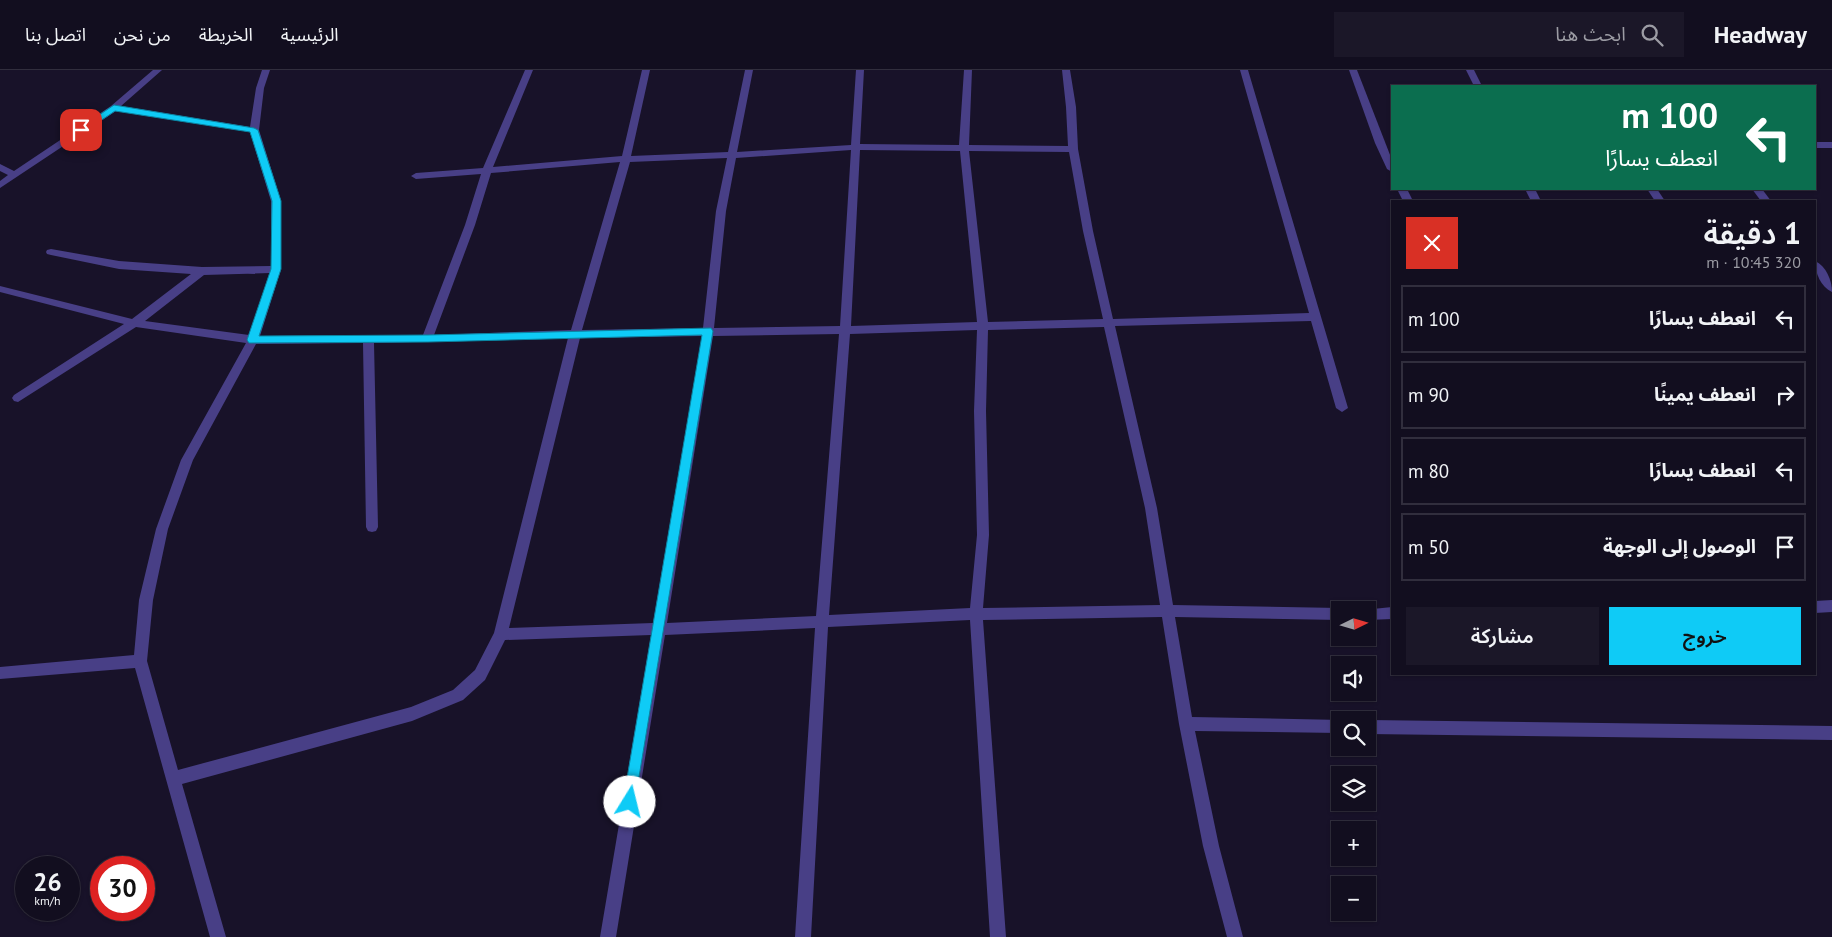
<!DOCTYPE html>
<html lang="ar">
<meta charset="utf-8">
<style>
:root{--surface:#120e1f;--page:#1b1728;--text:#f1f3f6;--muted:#9c9ca4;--line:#312e3d;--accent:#0fcbf6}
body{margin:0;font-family:"PT Sans","Noto Sans Arabic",sans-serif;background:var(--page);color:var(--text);direction:rtl;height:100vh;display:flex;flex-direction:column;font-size:19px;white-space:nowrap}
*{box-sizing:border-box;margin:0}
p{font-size:16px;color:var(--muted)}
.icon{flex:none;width:28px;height:28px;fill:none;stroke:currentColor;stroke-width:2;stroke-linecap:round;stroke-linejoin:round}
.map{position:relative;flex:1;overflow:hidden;direction:ltr}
.side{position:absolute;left:1391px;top:130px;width:425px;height:475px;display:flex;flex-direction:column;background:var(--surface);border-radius:0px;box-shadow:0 1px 4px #0004,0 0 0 1px var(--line);direction:rtl}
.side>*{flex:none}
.banner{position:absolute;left:1391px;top:15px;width:425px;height:105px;border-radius:0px;box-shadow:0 1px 4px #0004,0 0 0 1px var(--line);direction:rtl;background:#0b6e4f;color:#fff;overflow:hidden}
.needle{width:32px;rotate:85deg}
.fabs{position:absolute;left:1331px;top:531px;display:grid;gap:10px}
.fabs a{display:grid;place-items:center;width:45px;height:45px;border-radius:0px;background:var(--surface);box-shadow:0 1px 4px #0004,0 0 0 1px var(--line);font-size:25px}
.speed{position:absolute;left:15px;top:786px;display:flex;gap:10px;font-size:25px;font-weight:700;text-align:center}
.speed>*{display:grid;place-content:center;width:65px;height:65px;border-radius:50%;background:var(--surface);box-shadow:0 1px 4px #0004,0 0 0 1px var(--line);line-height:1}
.speed small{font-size:12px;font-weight:400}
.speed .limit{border:8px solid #d22;background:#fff;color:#111}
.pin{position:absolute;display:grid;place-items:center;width:42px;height:42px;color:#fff;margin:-21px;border-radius:10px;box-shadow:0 2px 8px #0006}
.me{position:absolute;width:55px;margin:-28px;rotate:9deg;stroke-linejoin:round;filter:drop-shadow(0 0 4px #0008)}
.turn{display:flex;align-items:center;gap:18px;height:105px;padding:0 15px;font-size:22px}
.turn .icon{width:65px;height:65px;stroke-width:2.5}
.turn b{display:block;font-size:35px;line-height:42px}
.round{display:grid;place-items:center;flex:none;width:52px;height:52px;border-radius:0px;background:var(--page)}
.summary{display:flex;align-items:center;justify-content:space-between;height:85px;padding:0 15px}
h1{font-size:30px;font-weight:600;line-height:38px}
.cta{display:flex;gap:10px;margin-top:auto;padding:10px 15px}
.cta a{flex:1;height:58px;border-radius:0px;background:var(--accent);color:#111;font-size:20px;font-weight:600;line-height:58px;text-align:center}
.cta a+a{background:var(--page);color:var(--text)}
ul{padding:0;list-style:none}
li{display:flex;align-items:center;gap:15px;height:68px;margin:0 10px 8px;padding:0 5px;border:2px solid var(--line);border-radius:0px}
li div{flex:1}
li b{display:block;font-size:19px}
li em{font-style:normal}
header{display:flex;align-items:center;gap:30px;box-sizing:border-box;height:70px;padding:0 25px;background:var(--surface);border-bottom:1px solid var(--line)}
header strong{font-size:24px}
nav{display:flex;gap:28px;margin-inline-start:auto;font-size:18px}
.search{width:350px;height:45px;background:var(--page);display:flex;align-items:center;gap:12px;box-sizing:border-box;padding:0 18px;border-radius:0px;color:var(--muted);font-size:19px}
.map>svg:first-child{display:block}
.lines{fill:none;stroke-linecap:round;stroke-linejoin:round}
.minor{fill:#483f86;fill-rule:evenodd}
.route{fill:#0fcbf6;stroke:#0a84a0}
</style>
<header>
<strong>Headway</strong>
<div class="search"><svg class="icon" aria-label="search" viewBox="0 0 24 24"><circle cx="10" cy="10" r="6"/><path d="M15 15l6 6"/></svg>ابحث هنا</div>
<nav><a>الرئيسية</a><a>الخريطة</a><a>من نحن</a><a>اتصل بنا</a></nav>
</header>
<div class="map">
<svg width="1832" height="867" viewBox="0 0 1832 867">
<rect width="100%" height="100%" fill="#181229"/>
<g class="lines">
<g class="minor">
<path d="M 153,0 L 162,0 L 121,36 L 250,57 L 256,18 L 262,0 L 270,0 L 264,18 L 259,60 L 281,131 L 281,199 L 260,266 L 423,265 L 465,155 L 481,104 L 416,109 L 411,106 L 416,103 L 483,98 L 525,0 L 533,0 L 493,97 L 622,86 L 642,0 L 650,0 L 631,86 L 728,82 L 745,0 L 753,0 L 737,82 L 851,75 L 856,0 L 864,0 L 860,74 L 959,75 L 964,0 L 972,0 L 969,75 L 1068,76 L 1066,37 L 1062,0 L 1070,0 L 1076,37 L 1078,79 L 1093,161 L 1113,249 L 1309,243 L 1240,0 L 1248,0 L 1348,338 L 1342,342 L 1336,338 L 1311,251 L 1115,256 L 1157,438 L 1173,535 L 1340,538 L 1345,540 L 1340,540 L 1340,550 L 1175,547 L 1192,647 L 1342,650 L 1340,650 L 1340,663 L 1195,661 L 1219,776 L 1243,867 L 1227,867 L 1203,776 L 1179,654 L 1162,547 L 983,550 L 1006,867 L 990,867 L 970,550 L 828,557 L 811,867 L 795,867 L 815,558 L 665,565 L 616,867 L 600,867 L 651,565 L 505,570 L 485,610 L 463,630 L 412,651 L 182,714 L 226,867 L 210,867 L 135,598 L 0,609 L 0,597 L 134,585 L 139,530 L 156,459 L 181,390 L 246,273 L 136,257 L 18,332 L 14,331 L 12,328 L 14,325 L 124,254 L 0,222 L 0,216 L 132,249 L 191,204 L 119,199 L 51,185 L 47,184 L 46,182 L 47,180 L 51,179 L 119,191 L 202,197 L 271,196 L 271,131 L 250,62 L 116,41 L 0,118 L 0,111 L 8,105 L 0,101 L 0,94 L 14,101 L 111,36 ZM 851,80 L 840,256 L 714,258 L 726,141 L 736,88 ZM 860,80 L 960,81 L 977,252 L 851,256 ZM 969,81 L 1069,82 L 1083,161 L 1103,249 L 988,252 ZM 727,88 L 716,141 L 703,258 L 582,260 L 630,92 ZM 620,92 L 571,260 L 434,265 L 475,155 L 491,103 ZM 270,203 L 249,265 L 145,251 L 204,205 ZM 1104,257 L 1145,438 L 1160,535 L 983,538 L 989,465 L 986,341 L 988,260 ZM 977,260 L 974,341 L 977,465 L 970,538 L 829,545 L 850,264 ZM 839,264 L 816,546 L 667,553 L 713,266 ZM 702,266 L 653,553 L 509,558 L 580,268 ZM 568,268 L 494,563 L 475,600 L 453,620 L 411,637 L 178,700 L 147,591 L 153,530 L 168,459 L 193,390 L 256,274 L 363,273 L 366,457 L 368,461 L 372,462 L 376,461 L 378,457 L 374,273 Z"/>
<path d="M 1349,0 L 1357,0 L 1392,90 L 1392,102 L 1387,99 L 1375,73 Z"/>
<path d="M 1466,0 L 1474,0 L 1482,16 L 1474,16 Z"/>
<rect x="1815" y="72" width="17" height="6"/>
<path d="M 1397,119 L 1407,119 L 1413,131 L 1403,131 Z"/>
<path d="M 1525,119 L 1535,119 L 1541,131 L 1531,131 Z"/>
<path d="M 1647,119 L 1657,119 L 1665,131 L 1655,131 Z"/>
<path d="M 1752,119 L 1762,119 L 1771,131 L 1761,131 Z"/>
<path d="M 1815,191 C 1826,196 1832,210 1832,222 C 1821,217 1815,203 1815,191 Z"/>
<path d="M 1832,530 L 1832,542 L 1815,543 L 1815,531 Z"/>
<path d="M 1392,537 L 1392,549 L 1368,550 L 1368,540 L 1363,540 Z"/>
<path d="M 1368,650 L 1832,656 L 1832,670 L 1368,664 Z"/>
</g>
</g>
<path class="route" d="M 114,35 L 254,58 L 258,60 L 281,131 L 281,199 L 259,266 L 428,265 L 711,258 L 713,261 L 634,737 L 630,739 L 625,737 L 623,732 L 702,265 L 428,272 L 249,273 L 247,270 L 271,199 L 272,131 L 250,62 L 115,41 L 84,62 L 78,62 L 78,59 Z"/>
</svg>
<div class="fabs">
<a><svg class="needle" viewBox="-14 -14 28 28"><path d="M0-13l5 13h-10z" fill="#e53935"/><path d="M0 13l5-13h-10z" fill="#9c9ca4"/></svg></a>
<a><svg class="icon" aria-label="sound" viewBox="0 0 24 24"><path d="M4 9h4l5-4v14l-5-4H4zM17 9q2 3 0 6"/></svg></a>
<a><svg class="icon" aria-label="search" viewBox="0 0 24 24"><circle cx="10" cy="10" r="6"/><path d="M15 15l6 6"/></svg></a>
<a><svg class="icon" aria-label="layers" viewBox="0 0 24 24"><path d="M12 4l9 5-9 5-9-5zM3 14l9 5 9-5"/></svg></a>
<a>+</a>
<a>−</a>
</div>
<div class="speed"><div>26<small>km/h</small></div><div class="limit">30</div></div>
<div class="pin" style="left:81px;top:60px;background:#d93025"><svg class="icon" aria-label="arrive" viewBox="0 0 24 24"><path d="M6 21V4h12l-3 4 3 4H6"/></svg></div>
<svg class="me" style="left:630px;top:732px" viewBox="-20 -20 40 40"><circle r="19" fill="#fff"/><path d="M0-13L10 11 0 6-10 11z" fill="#0fcbf6"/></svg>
<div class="banner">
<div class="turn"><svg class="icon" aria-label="left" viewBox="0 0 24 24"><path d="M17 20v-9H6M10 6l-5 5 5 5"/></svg><div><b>100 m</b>انعطف يسارًا</div></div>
</div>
<section class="side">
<div class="summary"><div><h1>1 دقيقة</h1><p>320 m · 10:45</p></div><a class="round" style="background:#d93025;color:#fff"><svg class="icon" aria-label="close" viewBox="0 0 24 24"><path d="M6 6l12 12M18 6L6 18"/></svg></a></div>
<ul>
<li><svg class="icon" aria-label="left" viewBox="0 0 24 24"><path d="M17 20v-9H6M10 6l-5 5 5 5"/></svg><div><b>انعطف يسارًا</b></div><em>100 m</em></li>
<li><svg class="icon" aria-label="right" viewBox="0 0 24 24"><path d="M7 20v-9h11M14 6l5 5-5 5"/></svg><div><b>انعطف يمينًا</b></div><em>90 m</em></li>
<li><svg class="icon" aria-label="left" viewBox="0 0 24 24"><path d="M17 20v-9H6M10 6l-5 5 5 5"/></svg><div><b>انعطف يسارًا</b></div><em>80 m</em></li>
<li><svg class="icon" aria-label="arrive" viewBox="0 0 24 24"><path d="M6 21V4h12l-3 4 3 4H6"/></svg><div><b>الوصول إلى الوجهة</b></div><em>50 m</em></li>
</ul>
<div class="cta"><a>خروج</a><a>مشاركة</a></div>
</section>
</div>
